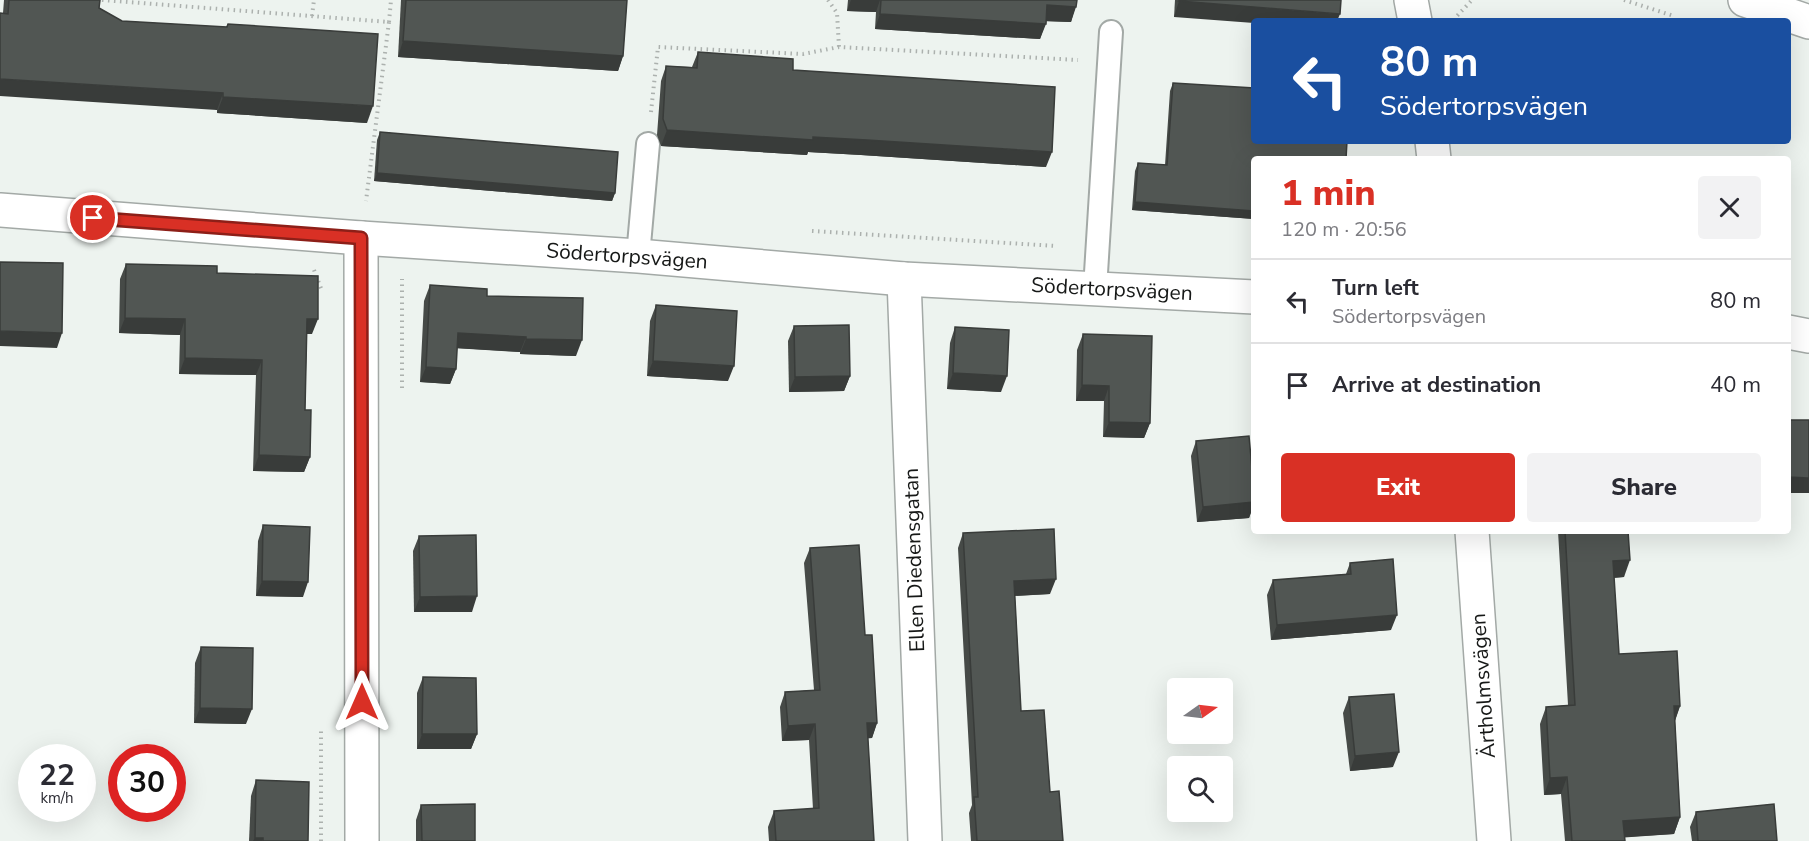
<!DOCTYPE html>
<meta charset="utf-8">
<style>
:root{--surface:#fff;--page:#f2f2f3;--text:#2b2b33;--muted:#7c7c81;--line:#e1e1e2;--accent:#d93025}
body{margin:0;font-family:"Nunito Sans",sans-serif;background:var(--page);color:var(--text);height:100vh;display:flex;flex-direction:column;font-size:22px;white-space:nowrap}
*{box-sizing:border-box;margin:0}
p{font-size:20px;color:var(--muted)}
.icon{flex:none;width:33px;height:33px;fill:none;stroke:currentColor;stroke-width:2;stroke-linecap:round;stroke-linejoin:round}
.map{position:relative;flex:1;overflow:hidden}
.panel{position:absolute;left:1251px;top:156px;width:540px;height:378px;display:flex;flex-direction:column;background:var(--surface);border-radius:6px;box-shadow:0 6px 24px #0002}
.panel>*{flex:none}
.hud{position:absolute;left:1251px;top:18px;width:540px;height:126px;border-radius:6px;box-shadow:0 6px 24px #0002;background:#1a4fa0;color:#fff;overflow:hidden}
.needle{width:39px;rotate:76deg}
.controls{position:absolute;left:1167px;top:678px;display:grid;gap:12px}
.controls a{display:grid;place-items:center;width:66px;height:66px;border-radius:6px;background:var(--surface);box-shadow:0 6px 24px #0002;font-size:30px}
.speed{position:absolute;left:18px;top:744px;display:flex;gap:12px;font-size:30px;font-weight:700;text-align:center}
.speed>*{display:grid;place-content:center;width:78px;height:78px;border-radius:50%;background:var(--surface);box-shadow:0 6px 24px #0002;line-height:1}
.speed small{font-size:15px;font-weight:400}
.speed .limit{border:9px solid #d22;background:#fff;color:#111}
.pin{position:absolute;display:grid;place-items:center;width:51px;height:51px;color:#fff;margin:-26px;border:3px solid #fff;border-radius:50%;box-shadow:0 2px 6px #0007}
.me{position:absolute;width:66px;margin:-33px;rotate:0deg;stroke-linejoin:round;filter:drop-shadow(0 0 4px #0008)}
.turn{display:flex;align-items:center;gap:21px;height:126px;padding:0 30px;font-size:27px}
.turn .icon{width:78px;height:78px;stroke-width:2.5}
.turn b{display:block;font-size:42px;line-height:51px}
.round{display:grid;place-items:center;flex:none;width:63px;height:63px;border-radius:6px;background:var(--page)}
.head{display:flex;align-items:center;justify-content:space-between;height:102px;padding:0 30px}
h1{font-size:36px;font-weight:800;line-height:45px;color:var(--accent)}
.primary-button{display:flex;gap:12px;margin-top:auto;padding:12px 30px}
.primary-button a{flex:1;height:69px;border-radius:6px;background:var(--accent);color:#fff;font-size:24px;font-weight:800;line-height:69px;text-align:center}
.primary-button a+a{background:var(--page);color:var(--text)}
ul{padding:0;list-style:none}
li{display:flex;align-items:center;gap:18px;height:84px;padding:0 30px;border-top:2px solid var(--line)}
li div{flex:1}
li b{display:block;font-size:22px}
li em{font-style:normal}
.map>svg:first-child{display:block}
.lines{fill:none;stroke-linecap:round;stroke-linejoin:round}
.service-casing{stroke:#a3a9a6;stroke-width:26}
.minor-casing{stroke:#a3a9a6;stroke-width:36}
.secondary-casing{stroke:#a3a9a6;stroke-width:36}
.path{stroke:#acb1ae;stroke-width:4;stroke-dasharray:1.5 4.5;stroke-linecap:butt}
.service{stroke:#fff;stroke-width:22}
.minor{stroke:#fff;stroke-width:33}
.secondary{stroke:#fff;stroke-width:33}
.wall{fill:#464a47}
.shaded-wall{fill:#393c3a}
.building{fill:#515653;stroke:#393c3a;stroke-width:1.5}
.route-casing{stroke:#8d1f18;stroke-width:15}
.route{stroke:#d93025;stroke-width:10}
.labels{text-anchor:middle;stroke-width:6;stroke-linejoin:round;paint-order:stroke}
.street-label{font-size:21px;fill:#161817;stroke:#fff}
</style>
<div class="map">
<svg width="1809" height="841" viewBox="0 0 1809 841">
<rect width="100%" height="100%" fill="#edf3ef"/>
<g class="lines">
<defs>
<g id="service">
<path d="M 638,256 L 648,144"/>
<path d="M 1095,289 L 1111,32"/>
</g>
<g id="minor">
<path d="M 1411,0 L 1415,21"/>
<path d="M 1432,141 L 1434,159"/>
<path d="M 0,210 L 361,238 L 638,256 L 904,279 L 1254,297"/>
<path d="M 361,238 L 362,841"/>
<path d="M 904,279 L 925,841"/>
<path d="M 1788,332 L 1809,336"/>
<path d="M 1472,531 L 1494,841"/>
</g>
<path id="secondary" d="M 1745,0 L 1809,22"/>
</defs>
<use href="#service" class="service-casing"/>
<use href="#minor" class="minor-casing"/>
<use href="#secondary" class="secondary-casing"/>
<g class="path">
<path d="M 102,0 L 389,22 L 366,201"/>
<path d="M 828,0 L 837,13 L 839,47"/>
<path d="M 1624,0 L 1674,16"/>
<path d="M 312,16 L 314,0"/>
<path d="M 1456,21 L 1456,17 L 1472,0"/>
<path d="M 389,22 L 391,0"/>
<path d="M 651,112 L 658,47 L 803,54 L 839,47 L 1078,60"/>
<path d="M 812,231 L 1056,246"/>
<path d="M 314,270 L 322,291"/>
<path d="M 402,388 L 402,279"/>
<path d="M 321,841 L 321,731"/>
</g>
<use href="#service" class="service"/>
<use href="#minor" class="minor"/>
<use href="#secondary" class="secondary"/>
</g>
<g class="wall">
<path d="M 4,0 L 100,0 L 99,8 L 122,21 L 226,27 L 228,24 L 367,123 L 217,113 L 217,110 L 3,13 Z"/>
<path d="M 401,0 L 627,0 L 623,56 L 618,71 L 398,57 Z"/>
<path d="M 848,0 L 1077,0 L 1071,22 L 1046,21 L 1040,39 L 875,29 L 876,12 L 847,11 Z"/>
<path d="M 1175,0 L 1341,0 L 1174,17 Z"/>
<path d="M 698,52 L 793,70 L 1046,167 L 861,155 L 808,152 L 807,155 L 661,146 L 657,135 L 661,81 L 666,66 L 692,67 Z"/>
<path d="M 1173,83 L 1254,159 L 1254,219 L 1132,210 L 1135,171 L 1138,163 L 1165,165 L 1170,91 Z"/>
<path d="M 380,132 L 615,193 L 612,201 L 374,181 L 377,140 Z"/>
<path d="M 126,264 L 217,273 L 312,334 L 307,334 L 305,410 L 310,457 L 304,472 L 253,471 L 256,375 L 179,374 L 180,335 L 119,333 L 120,279 Z"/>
<path d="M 430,285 L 487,296 L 576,356 L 520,354 L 520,352 L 457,348 L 456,369 L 450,384 L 420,382 L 424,301 Z"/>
<path d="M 656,305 L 728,381 L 647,376 L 650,321 Z"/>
<path d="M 794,326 L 850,376 L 844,391 L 789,392 L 788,341 Z"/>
<path d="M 955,327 L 1001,392 L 947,389 L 950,343 Z"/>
<path d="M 1083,334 L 1150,423 L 1144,438 L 1103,437 L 1104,401 L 1076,401 L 1077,350 Z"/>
<path d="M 1196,441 L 1254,491 L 1254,505 L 1249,518 L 1197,522 L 1191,456 Z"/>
<path d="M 263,525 L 303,597 L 256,596 L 258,541 Z"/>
<path d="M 1558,531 L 1628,531 L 1624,577 L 1614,578 L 1619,654 L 1680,706 L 1675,721 L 1680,817 L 1674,834 L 1624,837 L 1625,841 L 1565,841 L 1561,794 L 1544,795 L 1540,724 L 1546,707 L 1568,705 Z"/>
<path d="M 963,533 L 1050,594 L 1015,596 L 1021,711 L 1050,792 L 1063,841 L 971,841 L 969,813 L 972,805 L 958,548 Z"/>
<path d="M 419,536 L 472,612 L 414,612 L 413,551 Z"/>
<path d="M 810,548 L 865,635 L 877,723 L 872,738 L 868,738 L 874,841 L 769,841 L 768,827 L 774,811 L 813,809 L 809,740 L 782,741 L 780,707 L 785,692 L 814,690 L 804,563 Z"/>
<path d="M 1350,563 L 1391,630 L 1271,640 L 1267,595 L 1273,580 L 1346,574 Z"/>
<path d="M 201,647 L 246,724 L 194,723 L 195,663 Z"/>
<path d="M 423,677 L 477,734 L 471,749 L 417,749 L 417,693 Z"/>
<path d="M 1349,697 L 1393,767 L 1350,771 L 1343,713 Z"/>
<path d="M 256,780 L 308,841 L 249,841 L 251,796 Z"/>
<path d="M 421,805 L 475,841 L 416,841 L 416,820 Z"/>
<path d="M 1696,812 L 1777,841 L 1692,841 L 1690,827 Z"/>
</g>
<g class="shaded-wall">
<path d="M 851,0 L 880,0 L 876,12 L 847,11 Z"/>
<path d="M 1179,1 L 1340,14 L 1337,21 L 1254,21 L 1254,23 L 1174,17 Z"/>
<path d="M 1047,5 L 1076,7 L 1071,22 L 1041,21 Z"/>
<path d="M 880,14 L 1046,24 L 1040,39 L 875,29 Z"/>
<path d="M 403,41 L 623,56 L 618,71 L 398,57 Z"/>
<path d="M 0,79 L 223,93 L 217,110 L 0,96 Z"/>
<path d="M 223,97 L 373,106 L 367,123 L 217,113 Z"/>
<path d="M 667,130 L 867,140 L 1052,152 L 1046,167 L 861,155 L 808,152 L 807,155 L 661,146 Z"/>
<path d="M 377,173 L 615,193 L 612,201 L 374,181 Z"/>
<path d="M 1135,202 L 1254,211 L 1254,219 L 1132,210 Z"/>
<path d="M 125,318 L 185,319 L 180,335 L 119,333 Z"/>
<path d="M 307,319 L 318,319 L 312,334 L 302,334 Z"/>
<path d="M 0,331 L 62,333 L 57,348 L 0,346 Z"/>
<path d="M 458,333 L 526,337 L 520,352 L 453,348 Z"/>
<path d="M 526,339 L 582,340 L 576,356 L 520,354 Z"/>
<path d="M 185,358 L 262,360 L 256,375 L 179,374 Z"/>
<path d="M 653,361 L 734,366 L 728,381 L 647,376 Z"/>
<path d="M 426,367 L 456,369 L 450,384 L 420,382 Z"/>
<path d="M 953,373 L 1007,376 L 1001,392 L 947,389 Z"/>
<path d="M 850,376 L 844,391 L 789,392 L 795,377 Z"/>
<path d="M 1082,385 L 1109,386 L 1104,401 L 1076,401 Z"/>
<path d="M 1109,422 L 1150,423 L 1144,438 L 1103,437 Z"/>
<path d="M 259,455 L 310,457 L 304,472 L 253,471 Z"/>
<path d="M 1788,477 L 1809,478 L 1809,493 L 1788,493 Z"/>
<path d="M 1254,502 L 1249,518 L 1197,522 L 1203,507 Z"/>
<path d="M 1630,560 L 1624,577 L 1607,578 L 1613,561 Z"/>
<path d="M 1056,579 L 1050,594 L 1009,596 L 1014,581 Z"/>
<path d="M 262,581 L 308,582 L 303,597 L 256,596 Z"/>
<path d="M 477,596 L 472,612 L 414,612 L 420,597 Z"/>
<path d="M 1397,615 L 1391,630 L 1271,640 L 1277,625 Z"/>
<path d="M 1674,706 L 1680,706 L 1674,723 Z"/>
<path d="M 200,708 L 252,709 L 246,724 L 194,723 Z"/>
<path d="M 867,723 L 877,723 L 872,738 L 862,739 Z"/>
<path d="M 815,724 L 809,740 L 782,741 L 788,726 Z"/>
<path d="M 422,734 L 477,734 L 471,749 L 417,749 Z"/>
<path d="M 1399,752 L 1393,767 L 1350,771 L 1355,756 Z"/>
<path d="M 1567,777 L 1561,794 L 1544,795 L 1550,778 Z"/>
<path d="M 1680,817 L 1674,834 L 1617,838 L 1623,821 Z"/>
<path d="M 255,838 L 263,838 L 262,841 L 253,841 Z"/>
</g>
<g class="building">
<path d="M 9,0 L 100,0 L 99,8 L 122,21 L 227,27 L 228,24 L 378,34 L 373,106 L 223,97 L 223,93 L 0,79 L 0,13 L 8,14 Z"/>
<path d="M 406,0 L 627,0 L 623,56 L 403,41 Z"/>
<path d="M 881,0 L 1077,0 L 1076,7 L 1047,5 L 1046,24 L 880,14 Z"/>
<path d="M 1180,0 L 1341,0 L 1340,14 L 1179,1 Z"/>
<path d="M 698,52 L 793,59 L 793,70 L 1055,87 L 1052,152 L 867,140 L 813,137 L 813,140 L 667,130 L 663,119 L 666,66 L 697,68 Z"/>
<path d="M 1173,83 L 1254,88 L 1254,141 L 1347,141 L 1346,159 L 1254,159 L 1254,211 L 1135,202 L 1138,163 L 1167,165 Z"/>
<path d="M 380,132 L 618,152 L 615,193 L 377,173 Z"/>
<path d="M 0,262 L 63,263 L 62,333 L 0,331 Z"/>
<path d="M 126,264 L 217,266 L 217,273 L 318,276 L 318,319 L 307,319 L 305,410 L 311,410 L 310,457 L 259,455 L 262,360 L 185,358 L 185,319 L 125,318 Z"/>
<path d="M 430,285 L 487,289 L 487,296 L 583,298 L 582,340 L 526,339 L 526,337 L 458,333 L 456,369 L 426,367 Z"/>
<path d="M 656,305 L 737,311 L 734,366 L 653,361 Z"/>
<path d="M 849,325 L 850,376 L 795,377 L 794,326 Z"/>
<path d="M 955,327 L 1009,330 L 1007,376 L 953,373 Z"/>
<path d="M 1083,334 L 1152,336 L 1150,423 L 1109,422 L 1109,386 L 1082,385 Z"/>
<path d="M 1788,420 L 1809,420 L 1809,478 L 1788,477 Z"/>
<path d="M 1249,436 L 1254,491 L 1254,502 L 1203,507 L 1196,441 Z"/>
<path d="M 263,525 L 310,527 L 308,582 L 262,581 Z"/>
<path d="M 1054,529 L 1056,579 L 1014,581 L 1021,711 L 1044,710 L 1050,792 L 1059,791 L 1063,841 L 977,841 L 974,797 L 978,797 L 963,533 Z"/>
<path d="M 1565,531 L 1628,531 L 1630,560 L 1613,561 L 1619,654 L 1677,651 L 1680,706 L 1674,706 L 1680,817 L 1623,821 L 1625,841 L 1572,841 L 1567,777 L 1550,778 L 1546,707 L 1575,705 Z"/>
<path d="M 476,535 L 477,596 L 420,597 L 419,536 Z"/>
<path d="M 859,545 L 865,635 L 872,635 L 877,723 L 867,723 L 874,841 L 776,841 L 774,811 L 819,808 L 815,724 L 788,726 L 785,692 L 820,690 L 810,548 Z"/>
<path d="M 1393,559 L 1397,615 L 1277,625 L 1273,580 L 1351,574 L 1350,563 Z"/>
<path d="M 201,647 L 253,648 L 252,709 L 200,708 Z"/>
<path d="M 423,677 L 476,678 L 477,734 L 422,734 Z"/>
<path d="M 1394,694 L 1399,752 L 1355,756 L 1349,697 Z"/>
<path d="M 256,780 L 309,782 L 308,841 L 263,841 L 263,838 L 255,838 Z"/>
<path d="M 475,804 L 475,841 L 422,841 L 421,805 Z"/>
<path d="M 1774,804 L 1777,841 L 1698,841 L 1696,812 Z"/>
</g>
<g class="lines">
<defs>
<path id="route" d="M 93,218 L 361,238 L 362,702"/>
</defs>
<use href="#route" class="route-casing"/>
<use href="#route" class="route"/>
</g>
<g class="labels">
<g class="street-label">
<text transform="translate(627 256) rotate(4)" y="7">Södertorpsvägen</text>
<text transform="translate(1112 289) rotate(3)" y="7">Södertorpsvägen</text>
<text transform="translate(914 560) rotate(-92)" y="7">Ellen Diedensgatan</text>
<text transform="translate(1483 686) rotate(-94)" y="7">Ärtholmsvägen</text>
</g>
</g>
</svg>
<div class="controls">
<a><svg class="needle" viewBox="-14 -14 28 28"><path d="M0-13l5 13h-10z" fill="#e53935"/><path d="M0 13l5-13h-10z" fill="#7c7c81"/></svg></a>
<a><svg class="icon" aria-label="search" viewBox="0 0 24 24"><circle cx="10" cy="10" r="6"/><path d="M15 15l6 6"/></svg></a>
</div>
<div class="speed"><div>22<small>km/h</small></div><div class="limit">30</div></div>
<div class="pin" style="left:93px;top:218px;background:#d93025"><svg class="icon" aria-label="arrive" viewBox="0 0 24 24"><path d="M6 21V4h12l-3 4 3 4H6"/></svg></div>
<svg class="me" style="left:362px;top:702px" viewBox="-20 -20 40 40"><path d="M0-17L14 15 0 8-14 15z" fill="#d93025" stroke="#fff" stroke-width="4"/></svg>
<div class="hud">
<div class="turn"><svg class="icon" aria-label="left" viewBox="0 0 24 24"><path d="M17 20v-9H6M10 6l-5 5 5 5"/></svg><div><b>80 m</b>Södertorpsvägen</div></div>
</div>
<section class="panel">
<div class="head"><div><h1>1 min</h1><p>120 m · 20:56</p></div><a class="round"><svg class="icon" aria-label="close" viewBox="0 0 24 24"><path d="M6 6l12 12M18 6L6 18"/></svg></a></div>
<ul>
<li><svg class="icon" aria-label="left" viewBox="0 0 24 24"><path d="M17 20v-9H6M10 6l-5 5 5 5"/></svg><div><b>Turn left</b><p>Södertorpsvägen</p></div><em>80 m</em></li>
<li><svg class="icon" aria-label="arrive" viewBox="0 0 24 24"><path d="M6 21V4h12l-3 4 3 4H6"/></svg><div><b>Arrive at destination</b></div><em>40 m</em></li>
</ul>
<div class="primary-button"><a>Exit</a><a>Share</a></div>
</section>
</div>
